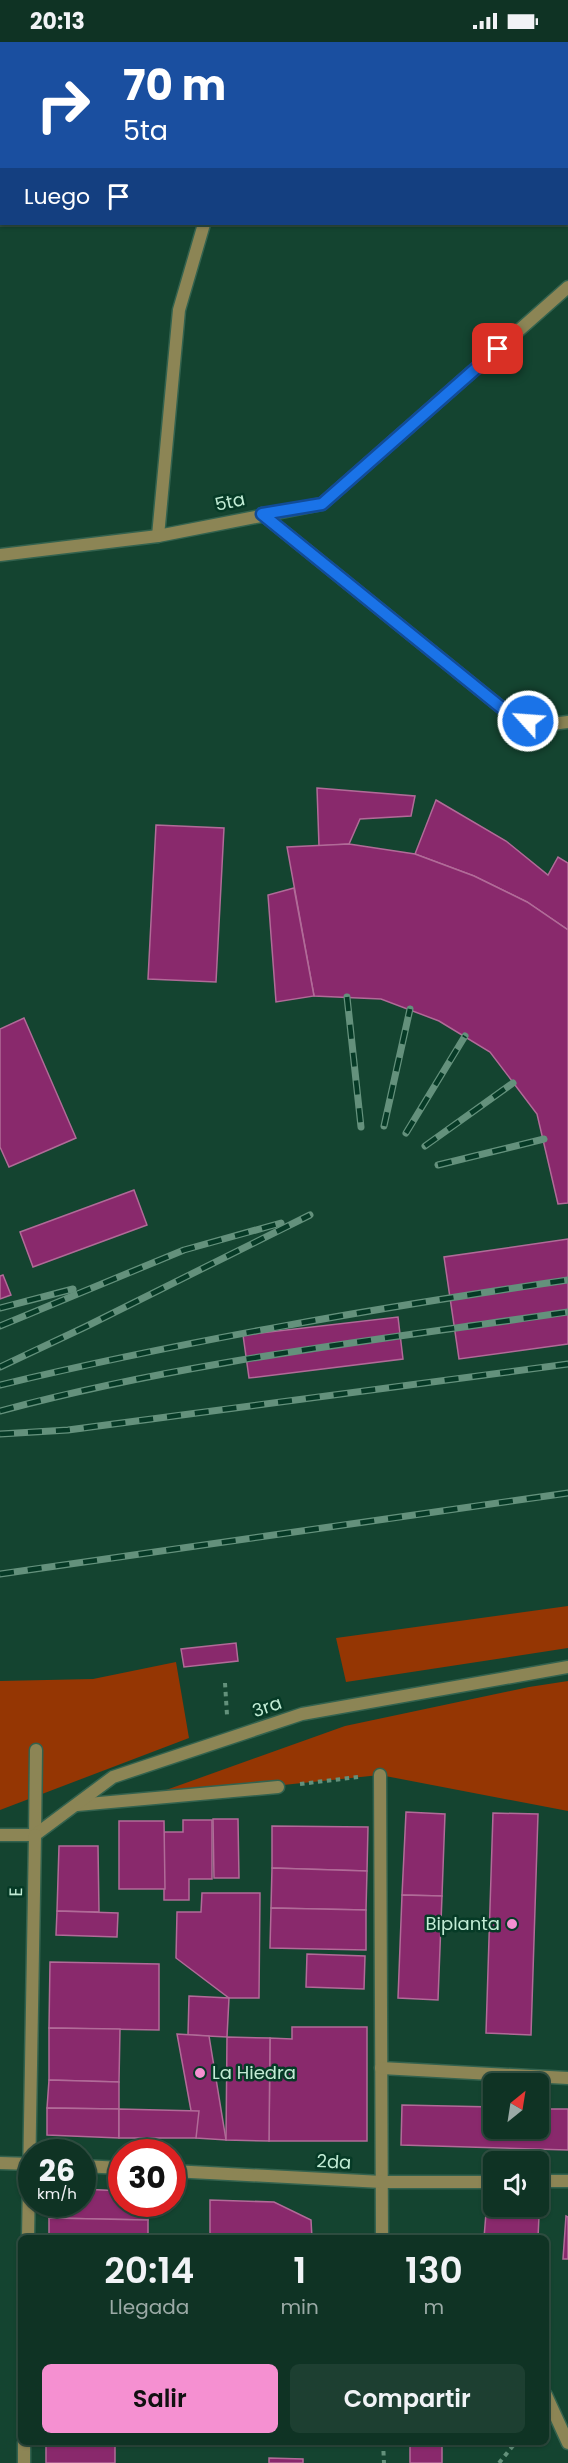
<!DOCTYPE html>
<html lang="es">
<style>
:root{--surface:#0f3324;--page:#1d3f31;--text:#f1f3f6;--muted:#9baaa6;--line:#2f4e41;--accent:#f590d1}
body{margin:0;font-family:Poppins,sans-serif;background:var(--page);color:var(--text);height:100vh;display:flex;flex-direction:column;font-size:22px;white-space:nowrap}
*{box-sizing:border-box;margin:0}
p{font-size:20px;color:var(--muted)}
.icon{flex:none;width:33px;height:33px;fill:none;stroke:currentColor;stroke-width:2;stroke-linecap:round;stroke-linejoin:round}
.map{position:relative;flex:1;overflow:hidden}
.sheet{position:absolute;left:18px;top:2193px;width:531px;height:210px;display:flex;flex-direction:column;background:var(--surface);border-radius:9px;box-shadow:0 2px 4px #0004,0 0 0 2px var(--line)}
.sheet>*{flex:none}
.top-card{position:absolute;left:0px;top:0px;width:568px;height:183px;box-shadow:0 2px 4px #0004,0 0 0 2px var(--line);background:#1a4fa0;color:#fff;overflow:hidden}
.needle{width:39px;rotate:30deg}
.buttons{position:absolute;left:483px;top:2031px;display:grid;gap:12px}
.buttons a{display:grid;place-items:center;width:66px;height:66px;border-radius:9px;background:var(--surface);box-shadow:0 2px 4px #0004,0 0 0 2px var(--line);font-size:30px}
.speed{position:absolute;left:18px;top:2097px;display:flex;gap:12px;font-size:30px;font-weight:700;text-align:center}
.speed>*{display:grid;place-content:center;width:78px;height:78px;border-radius:50%;background:var(--surface);box-shadow:0 2px 4px #0004,0 0 0 2px var(--line);line-height:1}
.speed small{font-size:15px;font-weight:400}
.speed .limit{border:9px solid #d22;background:#fff;color:#111}
.pin{position:absolute;display:grid;place-items:center;width:51px;height:51px;color:#fff;margin:-26px;border-radius:12px;box-shadow:0 3px 9px #0006}
.me{position:absolute;width:66px;margin:-33px;rotate:296deg;stroke-linejoin:round;filter:drop-shadow(0 0 4px #0008)}
.turn{display:flex;align-items:center;gap:21px;height:126px;padding:0 24px;font-size:27px}
.turn .icon{width:78px;height:78px;stroke-width:2.5}
.turn b{display:block;font-size:42px;line-height:51px}
.then{display:flex;align-items:center;height:57px;padding:0 24px;background:#0003;gap:12px;font-size:22px}
.eta{display:flex;justify-content:space-evenly;align-items:center;height:102px;text-align:center}
.eta b{font-size:36px;font-weight:600;line-height:42px}
.primary-button{display:flex;gap:12px;margin-top:auto;padding:12px 24px}
.primary-button a{flex:1;height:69px;border-radius:9px;background:var(--accent);color:#111;font-size:24px;font-weight:600;line-height:69px;text-align:center}
.primary-button a+a{background:var(--page);color:var(--text)}
.status{display:flex;justify-content:space-between;align-items:center;height:42px;padding:0 30px;background:var(--surface);direction:ltr}
.status svg{height:16px;fill:currentColor}
.map>svg:first-child{display:block}
.green{fill:#953603}
.building{fill:#89296c;stroke:#b16b98;stroke-width:1.5}
.lines{fill:none;stroke-linecap:round;stroke-linejoin:round}
.service-casing{stroke:#33624e;stroke-width:15}
.minor-casing{stroke:#33624e;stroke-width:15}
.path{stroke:#63917b;stroke-width:4;stroke-dasharray:4.5 4.5;stroke-linecap:butt}
.service{stroke:#8c8555;stroke-width:12}
.minor{stroke:#8c8555;stroke-width:12}
.rail-casing{stroke:#64917c;stroke-width:7}
.rail{stroke:#063a26;stroke-width:4.5;stroke-dasharray:14;stroke-linecap:butt}
.route-casing{stroke:#114b97;stroke-width:15}
.route{stroke:#1a73e8;stroke-width:10}
.poi-dot{fill:#f590d1;stroke:#063a26;stroke-width:2}
.labels{text-anchor:middle;stroke-width:5;stroke-linejoin:round;paint-order:stroke}
.street-label{font-size:18px;fill:#c2ecd5;stroke:#063a26}
.poi-label{font-size:18px;fill:#c2ecd5;stroke:#063a26;text-anchor:end}
</style>
<div class="status"><b>20:13</b><svg viewBox="0 0 49 12"><path d="M0 12V9h3v3zM5 12V6h3v6zM10 12V3h3v9zM15 12V0h3v12zM26 1h20v11H26zM47 4h2v5h-2z"/></svg></div>
<div class="map">
<svg width="568" height="2421" viewBox="0 0 568 2421">
<rect width="100%" height="100%" fill="#144430"/>
<g class="green">
<path d="M 568,1564 L 568,1606 L 346,1640 L 336,1596 Z"/>
<path d="M 176,1620 L 189,1696 L 0,1768 L 0,1639 L 93,1637 Z"/>
<path d="M 568,1639 L 568,1769 L 380,1733 L 138,1758 L 345,1684 L 529,1645 Z"/>
</g>
<g class="building">
<path d="M 317,746 L 415,754 L 411,774 L 360,777 L 349,802 L 319,804 Z"/>
<path d="M 436,758 L 506,799 L 548,833 L 558,815 L 568,821 L 568,888 L 527,860 L 474,834 L 415,812 Z"/>
<path d="M 156,783 L 224,786 L 216,940 L 148,937 Z"/>
<path d="M 349,802 L 415,812 L 474,834 L 527,860 L 568,888 L 568,1161 L 558,1162 L 537,1072 L 490,1010 L 439,979 L 381,957 L 314,954 L 287,805 Z"/>
<path d="M 294,846 L 314,954 L 276,960 L 268,853 Z"/>
<path d="M 24,976 L 76,1096 L 9,1125 L 0,1105 L 0,987 Z"/>
<path d="M 134,1148 L 147,1183 L 33,1225 L 20,1190 Z"/>
<path d="M 568,1197 L 568,1302 L 459,1317 L 444,1215 Z"/>
<path d="M 3,1233 L 11,1253 L 0,1257 L 0,1234 Z"/>
<path d="M 398,1275 L 403,1317 L 249,1336 L 243,1293 Z"/>
<path d="M 236,1601 L 238,1619 L 184,1625 L 181,1607 Z"/>
<path d="M 406,1770 L 445,1772 L 442,1854 L 402,1853 Z"/>
<path d="M 493,1771 L 538,1772 L 531,1993 L 486,1991 Z"/>
<path d="M 213,1777 L 238,1777 L 239,1836 L 214,1836 Z"/>
<path d="M 183,1778 L 212,1778 L 212,1837 L 189,1837 L 189,1858 L 164,1858 L 164,1790 L 183,1790 Z"/>
<path d="M 119,1779 L 164,1779 L 165,1847 L 119,1847 Z"/>
<path d="M 272,1784 L 368,1785 L 367,1829 L 272,1826 Z"/>
<path d="M 59,1804 L 98,1804 L 99,1870 L 57,1869 Z"/>
<path d="M 272,1826 L 367,1829 L 366,1868 L 271,1866 Z"/>
<path d="M 202,1851 L 260,1851 L 259,1956 L 229,1956 L 176,1916 L 177,1870 L 201,1870 Z"/>
<path d="M 402,1853 L 442,1854 L 438,1958 L 398,1956 Z"/>
<path d="M 271,1866 L 366,1868 L 366,1908 L 270,1906 Z"/>
<path d="M 57,1869 L 118,1871 L 117,1895 L 56,1893 Z"/>
<path d="M 307,1912 L 365,1914 L 364,1947 L 306,1945 Z"/>
<path d="M 50,1920 L 159,1922 L 159,1988 L 49,1986 Z"/>
<path d="M 189,1954 L 229,1956 L 227,1995 L 188,1993 Z"/>
<path d="M 292,1985 L 367,1985 L 367,2099 L 269,2099 L 270,1996 L 292,1997 Z"/>
<path d="M 49,1986 L 120,1987 L 119,2040 L 49,2038 Z"/>
<path d="M 177,1992 L 209,1994 L 226,2098 L 196,2096 Z"/>
<path d="M 227,1995 L 270,1996 L 269,2099 L 226,2098 Z"/>
<path d="M 49,2038 L 119,2040 L 119,2067 L 47,2066 Z"/>
<path d="M 402,2063 L 494,2065 L 494,2086 L 538,2086 L 538,2067 L 568,2067 L 568,2108 L 401,2103 Z"/>
<path d="M 47,2066 L 119,2067 L 119,2096 L 47,2093 Z"/>
<path d="M 119,2067 L 199,2069 L 196,2096 L 119,2096 Z"/>
<path d="M 82,2147 L 122,2149 L 122,2162 L 147,2162 L 148,2178 L 49,2176 L 49,2162 L 82,2162 Z"/>
<path d="M 210,2158 L 274,2160 L 311,2178 L 312,2196 L 210,2196 Z"/>
<path d="M 486,2171 L 539,2174 L 538,2196 L 484,2196 Z"/>
<path d="M 566,2174 L 568,2175 L 568,2217 L 563,2217 Z"/>
<path d="M 49,2176 L 148,2178 L 148,2196 L 49,2196 Z"/>
<path d="M 46,2400 L 115,2400 L 115,2404 L 46,2402 Z"/>
<path d="M 253,2400 L 322,2400 L 322,2403 Z"/>
<rect x="410" y="2400" width="32" height="21"/>
<path d="M 46,2402 L 115,2404 L 115,2421 L 46,2421 Z"/>
<path d="M 269,2416 L 303,2417 L 303,2421 L 269,2421 Z"/>
</g>
<g class="lines">
<defs>
<g id="service">
<path d="M 313,2 L 315,0"/>
<path d="M 158,494 L 179,268 L 204,182"/>
<path d="M 35,1793 L 36,1708"/>
</g>
<g id="minor">
<path d="M 262,472 L 513,675 L 544,683 L 568,680"/>
<path d="M 0,513 L 158,494 L 322,462 L 568,245"/>
<path d="M 380,1733 L 382,2196"/>
<path d="M 77,1763 L 278,1745"/>
<path d="M 0,1793 L 35,1793 L 113,1735 L 302,1672 L 568,1625"/>
<path d="M 381,2026 L 568,2036"/>
<path d="M 0,2121 L 32,2122"/>
<path d="M 82,2124 L 122,2126"/>
<path d="M 172,2129 L 382,2140 L 494,2140"/>
<path d="M 538,2139 L 568,2139"/>
<path d="M 28,2196 L 35,1793"/>
<path d="M 546,2353 L 568,2401"/>
<path d="M 24,2421 L 24,2400"/>
</g>
</defs>
<use href="#service" class="service-casing"/>
<use href="#minor" class="minor-casing"/>
<g class="path">
<path d="M 355,0 L 357,2"/>
<path d="M 225,1641 L 227,1673"/>
<path d="M 300,1742 L 358,1735"/>
<path d="M 383,2400 L 384,2421"/>
<path d="M 499,2421 L 516,2400"/>
</g>
<use href="#service" class="service"/>
<use href="#minor" class="minor"/>
<defs>
<g id="rail">
<path d="M 347,955 L 361,1085"/>
<path d="M 384,1084 L 410,967"/>
<path d="M 406,1091 L 465,994"/>
<path d="M 425,1104 L 513,1041"/>
<path d="M 438,1123 L 544,1097"/>
<path d="M 0,1266 L 73,1247"/>
<path d="M 0,1284 L 184,1208 L 281,1181"/>
<path d="M 0,1325 L 85,1285 L 310,1173"/>
<path d="M 0,1343 C 188,1298 377,1266 568,1238"/>
<path d="M 0,1369 C 186,1319 378,1298 568,1270"/>
<path d="M 0,1392 L 68,1388 L 568,1322"/>
<path d="M 0,1532 L 568,1451"/>
</g>
</defs>
<use href="#rail" class="rail-casing"/>
<use href="#rail" class="rail"/>
</g>
<g class="lines">
<defs>
<path id="route" d="M 498,307 L 322,462 L 262,472 L 513,675 L 528,679"/>
</defs>
<use href="#route" class="route-casing"/>
<use href="#route" class="route"/>
</g>
<g class="poi-dot">
<circle cx="512" cy="1882" r="6"/>
<circle cx="200" cy="2031" r="6"/>
</g>
<g class="labels">
<g class="street-label">
<text transform="translate(230 460) rotate(-12)" y="6">5ta</text>
<text transform="translate(267 1665) rotate(-19)" y="6">3ra</text>
<text transform="translate(16 1850) rotate(-89)" y="6">E</text>
<text transform="translate(334 2120) rotate(3)" y="6">2da</text>
</g>
<g class="poi-label">
<text x="500" y="1888">Biplanta</text>
<text x="212" y="2037" text-anchor="start">La Hiedra</text>
</g>
</g>
</svg>
<div class="buttons">
<a><svg class="needle" viewBox="-14 -14 28 28"><path d="M0-13l5 13h-10z" fill="#e53935"/><path d="M0 13l5-13h-10z" fill="#9baaa6"/></svg></a>
<a><svg class="icon" aria-label="sound" viewBox="0 0 24 24"><path d="M4 9h4l5-4v14l-5-4H4zM17 9q2 3 0 6"/></svg></a>
</div>
<div class="speed"><div>26<small>km/h</small></div><div class="limit">30</div></div>
<div class="pin" style="left:498px;top:307px;background:#d93025"><svg class="icon" aria-label="arrive" viewBox="0 0 24 24"><path d="M6 21V4h12l-3 4 3 4H6"/></svg></div>
<svg class="me" style="left:528px;top:679px" viewBox="-20 -20 40 40"><circle r="17" fill="#1a73e8" stroke="#fff" stroke-width="3"/><path d="M0-11L8 9 0 5-8 9z" fill="#fff"/></svg>
<div class="top-card">
<div class="turn"><svg class="icon" aria-label="right" viewBox="0 0 24 24"><path d="M7 20v-9h11M14 6l5 5-5 5"/></svg><div><b>70 m</b>5ta</div></div>
<div class="then">Luego<svg class="icon" aria-label="arrive" viewBox="0 0 24 24"><path d="M6 21V4h12l-3 4 3 4H6"/></svg></div>
</div>
<section class="sheet">
<div class="eta">
<div><b>20:14</b><p>Llegada</p></div>
<div><b>1</b><p>min</p></div>
<div><b>130</b><p>m</p></div>
</div>
<div class="primary-button"><a>Salir</a><a>Compartir</a></div>
</section>
</div>
